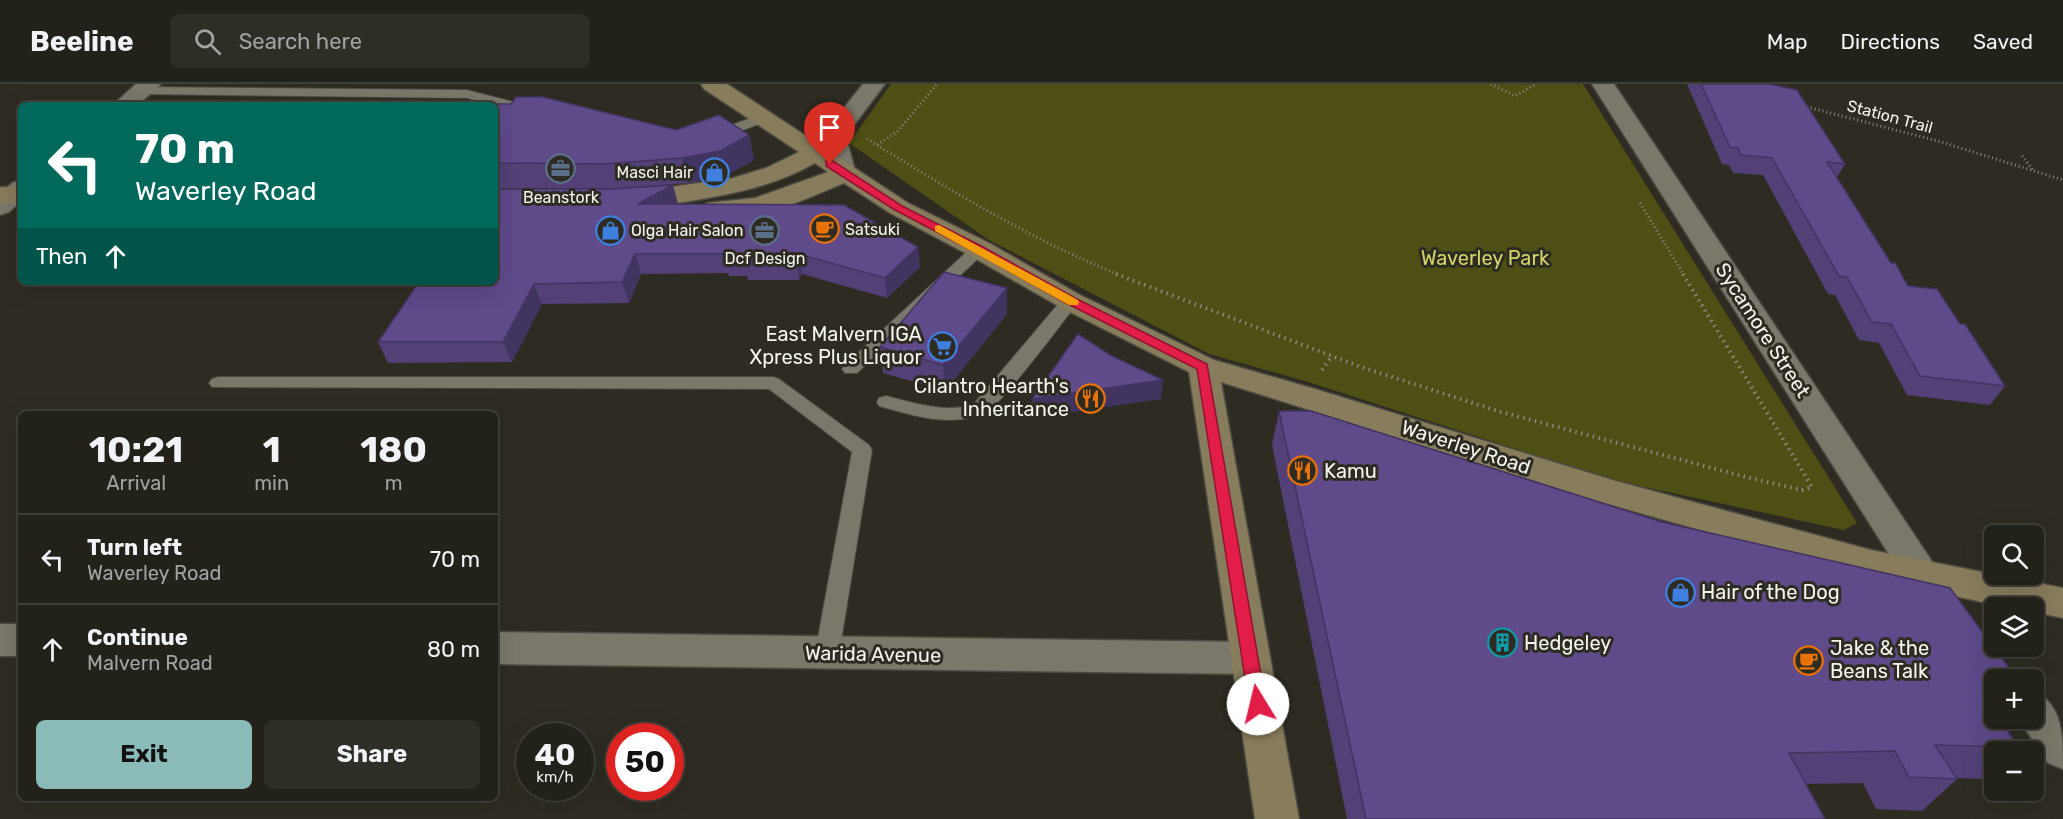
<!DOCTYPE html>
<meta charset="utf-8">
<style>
:root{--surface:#22211a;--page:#2e2e27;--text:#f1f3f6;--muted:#a2a3a2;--line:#3f3e39;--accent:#8bbbb9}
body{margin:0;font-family:Rubik,sans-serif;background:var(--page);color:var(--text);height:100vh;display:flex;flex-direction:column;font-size:22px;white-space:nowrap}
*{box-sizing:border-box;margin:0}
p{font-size:20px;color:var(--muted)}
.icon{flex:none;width:33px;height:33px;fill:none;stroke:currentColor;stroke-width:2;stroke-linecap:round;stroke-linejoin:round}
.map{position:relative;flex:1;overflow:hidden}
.side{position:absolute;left:18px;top:327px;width:480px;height:390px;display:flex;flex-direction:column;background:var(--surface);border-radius:9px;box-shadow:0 6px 24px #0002,0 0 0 2px var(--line)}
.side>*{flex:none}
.guide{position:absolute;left:18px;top:18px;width:480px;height:183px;border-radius:9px;box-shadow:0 6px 24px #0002,0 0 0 2px var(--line);background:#00695c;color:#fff;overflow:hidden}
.controls{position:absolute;left:1984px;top:441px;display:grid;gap:12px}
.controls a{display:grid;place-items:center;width:60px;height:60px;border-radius:9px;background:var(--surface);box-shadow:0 6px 24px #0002,0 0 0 2px var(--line);font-size:30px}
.speed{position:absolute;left:516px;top:639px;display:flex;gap:12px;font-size:30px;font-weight:700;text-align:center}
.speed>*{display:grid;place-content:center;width:78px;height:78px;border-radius:50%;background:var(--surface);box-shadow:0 6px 24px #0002,0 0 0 2px var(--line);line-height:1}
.speed small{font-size:15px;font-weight:400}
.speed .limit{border:9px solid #d22;background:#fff;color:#111}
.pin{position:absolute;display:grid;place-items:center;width:51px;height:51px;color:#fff;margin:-62px -26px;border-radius:50% 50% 50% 0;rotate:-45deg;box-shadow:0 0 6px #0007}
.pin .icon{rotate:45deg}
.me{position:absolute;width:66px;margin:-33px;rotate:351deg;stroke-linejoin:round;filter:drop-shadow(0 0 4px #0008)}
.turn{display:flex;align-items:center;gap:21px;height:126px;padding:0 18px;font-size:27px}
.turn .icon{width:78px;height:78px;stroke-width:2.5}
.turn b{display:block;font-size:42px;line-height:51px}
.then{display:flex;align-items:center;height:57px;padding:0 18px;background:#0003;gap:12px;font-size:22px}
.eta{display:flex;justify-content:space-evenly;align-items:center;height:102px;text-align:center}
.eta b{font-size:36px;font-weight:700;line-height:42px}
.cta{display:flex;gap:12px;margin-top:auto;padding:12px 18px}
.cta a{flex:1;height:69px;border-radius:9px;background:var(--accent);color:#111;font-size:24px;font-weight:700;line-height:69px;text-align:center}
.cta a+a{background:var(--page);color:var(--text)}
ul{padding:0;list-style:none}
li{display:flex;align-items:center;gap:18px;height:90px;padding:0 18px;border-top:2px solid var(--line)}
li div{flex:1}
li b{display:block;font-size:22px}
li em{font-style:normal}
header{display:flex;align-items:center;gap:36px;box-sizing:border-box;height:84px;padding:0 30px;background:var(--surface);border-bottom:2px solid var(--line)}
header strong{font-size:28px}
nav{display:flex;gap:33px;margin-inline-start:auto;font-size:21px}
.search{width:420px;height:54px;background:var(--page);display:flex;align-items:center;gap:15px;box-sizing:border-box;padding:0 21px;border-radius:9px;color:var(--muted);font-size:22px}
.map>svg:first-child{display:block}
.green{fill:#4d4f14}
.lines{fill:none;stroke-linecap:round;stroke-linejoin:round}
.lane-casing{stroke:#4c4a41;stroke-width:2}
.street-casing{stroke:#4c4a41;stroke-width:3}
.secondary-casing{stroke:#4c4a41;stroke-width:3}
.path-far1{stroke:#8c8a81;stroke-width:3;stroke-dasharray:1 3;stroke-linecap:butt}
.path{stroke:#8c8a81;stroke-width:4;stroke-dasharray:1.5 4.5;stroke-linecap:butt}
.lane{fill:#7a776b;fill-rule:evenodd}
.street{fill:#7a776b;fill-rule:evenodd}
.secondary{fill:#877c5c;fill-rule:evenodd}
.wall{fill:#524077}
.shaded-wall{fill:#423461}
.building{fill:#5f4a8a;stroke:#423461;stroke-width:1.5}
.route{fill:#e11d48;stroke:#92132f;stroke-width:1.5}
.slow{fill:#f59e0b}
.labels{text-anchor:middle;stroke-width:6;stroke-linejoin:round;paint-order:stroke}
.far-street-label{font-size:16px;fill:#f5f4ed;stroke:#2e2c22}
.far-poi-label{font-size:16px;fill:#f5f4ed;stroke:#2e2c22}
.park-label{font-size:20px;fill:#d2d668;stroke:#2e2c22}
.street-label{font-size:20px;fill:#f5f4ed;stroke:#2e2c22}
.poi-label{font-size:20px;fill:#f5f4ed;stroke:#2e2c22;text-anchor:start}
</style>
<header>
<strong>Beeline</strong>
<div class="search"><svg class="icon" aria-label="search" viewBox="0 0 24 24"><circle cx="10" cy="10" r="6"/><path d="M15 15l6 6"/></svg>Search here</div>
<nav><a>Map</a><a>Directions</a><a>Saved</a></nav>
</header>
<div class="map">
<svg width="2063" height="735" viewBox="0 0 2063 735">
<rect width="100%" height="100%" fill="#2e2c22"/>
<path class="green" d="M 891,0 L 1583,0 L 1857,439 L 1844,446 L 1612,396 L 1305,297 L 1209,270 L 989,156 L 849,59 Z"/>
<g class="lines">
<defs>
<g id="lane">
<path d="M 141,3 L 467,6 L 537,24 L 539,27 L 532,31 L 467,14 L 136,10 L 134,7 Z"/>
<path d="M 762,30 L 769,34 L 767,37 L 719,55 L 709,55 L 707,52 L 709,49 Z"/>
<path d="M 979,160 L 985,162 L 987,165 L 985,168 L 857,289 L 845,289 L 842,285 L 845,281 L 973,162 Z"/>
<path d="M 1070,212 L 1076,213 L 1078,217 L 1076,221 C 1062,239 998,325 984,330 C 949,343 914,332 879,322 L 877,318 L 879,314 L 886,312 C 915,319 944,329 973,321 L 1064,213 Z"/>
<path d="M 218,293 L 773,293 L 779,295 L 869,361 L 872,366 L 839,570 L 835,577 L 827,580 L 819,577 L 815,570 L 852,368 L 769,305 L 212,303 L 209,299 L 212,295 Z"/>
</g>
<g id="street">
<path d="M 136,0 L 161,0 L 138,21 L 113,21 Z"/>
<path d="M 863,0 L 885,0 L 851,45 L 847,57 L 856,90 L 853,95 L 844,97 L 835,95 L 832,90 L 823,57 L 832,39 Z"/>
<path d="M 1592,0 L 1614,0 L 1935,482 L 1940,492 L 1935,502 L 1922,506 L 1909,502 Z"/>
<path d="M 21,96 L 21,117 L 9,128 L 0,131 L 0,110 L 12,99 Z"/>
<rect x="0" y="540" width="21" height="32"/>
<path d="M 495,548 L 1250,558 L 1264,563 L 1270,574 L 1264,585 L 1250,590 L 495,580 Z"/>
<path d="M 2034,607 C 2063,621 2063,652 2063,685 L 2048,679 L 2018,634 L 2034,634 Z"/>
</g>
<g id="secondary">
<path d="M 701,0 L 727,0 L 908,119 L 989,159 L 1080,211 L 1214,276 L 1315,305 L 1616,397 L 1871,466 L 2063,504 L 2063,534 L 2034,528 L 2034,524 L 2010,524 L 1871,494 L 1601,418 L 1221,298 L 1299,735 L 1255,735 L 1189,288 L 1060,223 L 969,171 L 890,129 L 844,99 C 803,116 753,141 707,129 L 703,124 L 707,119 L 755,114 L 828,88 L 815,79 C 773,103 725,112 677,119 C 659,121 640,125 622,120 L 618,115 L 622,110 L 733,94 L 766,84 L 799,68 L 704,5 Z"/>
<rect x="0" y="103" width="21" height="16"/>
</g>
</defs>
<use href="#lane" class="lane-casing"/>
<use href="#street" class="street-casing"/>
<use href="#secondary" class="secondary-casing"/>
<g class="path-far1">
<path d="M 1491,0 L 1515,12 L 1536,0"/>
<path d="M 1803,22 L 1938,57 L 2063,96"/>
<path d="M 867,55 L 877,61 L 897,48 L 937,0"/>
<path d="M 877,61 C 955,109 1034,157 1120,191"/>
<path d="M 2022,72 L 2033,86"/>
<path d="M 1640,119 L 1684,191"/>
</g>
<g class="path">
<path d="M 1116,190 L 1361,283 L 1501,328 L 1746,393 L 1802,406 L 1812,403 L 1683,190"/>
<path d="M 1322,286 L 1332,272"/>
</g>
<use href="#lane" class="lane"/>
<use href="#street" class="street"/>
<use href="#secondary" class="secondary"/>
</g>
<g class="wall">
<path d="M 1687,0 L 1769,0 L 1845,80 L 1837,93 L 1891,179 L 1908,202 L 1960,240 L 2005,302 L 1990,321 L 1907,311 L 1879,259 L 1859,256 L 1835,211 L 1828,210 L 1763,91 L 1733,89 L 1729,81 L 1722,80 Z"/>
<path d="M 511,20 L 676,46 L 749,51 L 754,76 L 725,92 L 688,99 L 635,103 L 678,120 L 920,183 L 887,214 L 802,190 L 799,196 L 748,196 L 747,192 L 729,192 L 728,189 L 641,190 L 629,219 L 542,220 L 512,278 L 388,279 L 378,258 L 601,105 L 498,104 L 495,95 L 495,21 Z"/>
<path d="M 1007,230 L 945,307 L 883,289 L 880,263 Z"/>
<path d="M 1279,327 L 1995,596 L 1995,634 L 2024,634 L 2008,649 L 2018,663 L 2013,668 L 1995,668 L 1995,683 L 1982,695 L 1956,694 L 1957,695 L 1922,727 L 1876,725 L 1863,699 L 1806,700 L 1825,735 L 1347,735 L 1272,361 Z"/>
</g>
<g class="shaded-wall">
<path d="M 749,51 L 754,76 L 725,92 L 688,99 L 682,74 Z"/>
<path d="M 673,101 L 678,120 L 638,120 Z"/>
<path d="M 918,163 L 920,183 L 887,214 L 885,194 Z"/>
<path d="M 635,170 L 641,190 L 629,219 L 622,198 Z"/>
<path d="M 798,170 L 802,190 L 799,196 L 796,176 Z"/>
<path d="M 534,200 L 542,220 L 512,278 L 503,258 Z"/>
<path d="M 1007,204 L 1007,230 L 945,307 L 943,281 Z"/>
<path d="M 1163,296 L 1161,315 L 1032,334 L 1032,315 Z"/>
</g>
<g class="building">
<path d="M 1701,0 L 1769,0 L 1797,6 L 1845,80 L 1827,78 L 1891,179 L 1895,179 L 1908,202 L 1937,205 L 1960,240 L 1965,240 L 2005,302 L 1920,292 L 1891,240 L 1872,238 L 1847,193 L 1839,192 L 1772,74 L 1741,71 L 1738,64 L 1730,63 Z"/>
<path d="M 516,13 L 543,13 L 676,46 L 719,31 L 749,51 L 720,67 L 682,74 L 604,80 L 495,79 L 495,70 L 497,66 L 495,66 L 495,21 L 407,21 L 407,20 L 511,20 Z"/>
<path d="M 673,101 L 638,120 L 844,121 L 918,163 L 885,194 L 798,170 L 796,176 L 743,176 L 745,172 L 724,172 L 725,170 L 635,170 L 622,198 L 534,200 L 503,258 L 378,258 L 419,198 L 495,198 L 495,105 L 612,105 Z"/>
<path d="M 944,188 L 1007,204 L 943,281 L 880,263 Z"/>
<path d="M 1078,250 L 1110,271 L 1163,296 L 1032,315 Z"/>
<path d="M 1279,327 L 1311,327 L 1662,438 L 1950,504 L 2018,596 L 1995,596 L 1995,621 L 1989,621 L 1995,629 L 1995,634 L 1999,634 L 2018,663 L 1935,661 L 1957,695 L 1909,693 L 1895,667 L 1789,669 L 1825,735 L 1366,735 Z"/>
</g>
<path class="route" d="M 826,77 L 833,77 L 902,122 L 983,163 L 1075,214 L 1207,280 L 1266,620 L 1264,625 L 1258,627 L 1252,625 L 1249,620 L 1197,285 L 1066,219 L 975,168 L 895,126 L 826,82 Z"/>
<path class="slow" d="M 939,141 L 1078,216 L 1079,218 L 1078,221 L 1069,221 L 935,147 L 935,142 Z"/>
<defs>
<symbol id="office-ring" viewBox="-11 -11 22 22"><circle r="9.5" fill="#2e2c22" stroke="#5c6f8a" stroke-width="1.5"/><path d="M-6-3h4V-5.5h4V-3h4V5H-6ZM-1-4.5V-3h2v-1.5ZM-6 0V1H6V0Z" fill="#5c6f8a"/></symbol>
<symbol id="shop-ring" viewBox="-11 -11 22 22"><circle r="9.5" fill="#2e2c22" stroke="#3f7fe0" stroke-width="1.5"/><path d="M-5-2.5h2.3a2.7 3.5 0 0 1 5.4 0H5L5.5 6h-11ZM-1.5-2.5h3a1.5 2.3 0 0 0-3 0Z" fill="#3f7fe0"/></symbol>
<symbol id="cafe-ring" viewBox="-11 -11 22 22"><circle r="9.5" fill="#2e2c22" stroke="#e8710a" stroke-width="1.5"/><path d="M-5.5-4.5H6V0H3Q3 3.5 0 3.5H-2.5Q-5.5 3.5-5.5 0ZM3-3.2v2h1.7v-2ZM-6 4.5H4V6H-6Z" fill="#e8710a"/></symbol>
<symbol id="supermarket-ring" viewBox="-11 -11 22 22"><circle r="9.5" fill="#2e2c22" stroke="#3f7fe0" stroke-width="1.5"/><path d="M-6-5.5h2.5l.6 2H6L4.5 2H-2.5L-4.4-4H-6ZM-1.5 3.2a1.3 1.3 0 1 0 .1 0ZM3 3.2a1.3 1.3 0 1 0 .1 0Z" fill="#3f7fe0"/></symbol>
<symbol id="restaurant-ring" viewBox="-11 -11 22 22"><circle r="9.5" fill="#2e2c22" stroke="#e8710a" stroke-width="1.5"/><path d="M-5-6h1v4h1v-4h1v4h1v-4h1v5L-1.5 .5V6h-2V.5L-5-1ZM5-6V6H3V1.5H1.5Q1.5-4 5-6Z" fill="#e8710a"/></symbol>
<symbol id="building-ring" viewBox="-11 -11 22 22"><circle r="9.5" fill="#2e2c22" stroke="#0f9aa8" stroke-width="1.5"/><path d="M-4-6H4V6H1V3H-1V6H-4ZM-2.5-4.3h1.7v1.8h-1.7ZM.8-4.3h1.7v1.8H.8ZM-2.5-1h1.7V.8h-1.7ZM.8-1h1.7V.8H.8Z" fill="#0f9aa8"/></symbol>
</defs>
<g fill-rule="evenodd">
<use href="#office-ring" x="544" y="68" width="33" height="33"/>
<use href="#shop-ring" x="698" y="72" width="33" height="33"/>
<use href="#cafe-ring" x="808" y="128" width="33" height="33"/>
<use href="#shop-ring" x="594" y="130" width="33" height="33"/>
<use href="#office-ring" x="748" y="130" width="33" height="33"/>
<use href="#supermarket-ring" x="926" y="246" width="33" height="33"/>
<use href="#restaurant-ring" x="1074" y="298" width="33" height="33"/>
<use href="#restaurant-ring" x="1286" y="370" width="33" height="33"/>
<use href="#shop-ring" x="1664" y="492" width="33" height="33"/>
<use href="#building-ring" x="1486" y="542" width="33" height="33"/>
<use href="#cafe-ring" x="1792" y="560" width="33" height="33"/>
</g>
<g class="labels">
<g class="far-street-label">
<text transform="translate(1890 32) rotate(15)" y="6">Station Trail</text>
</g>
<g class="far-poi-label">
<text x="693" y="94" text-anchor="end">Masci Hair</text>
<text x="561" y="119">Beanstork</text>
<text x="845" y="151" text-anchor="start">Satsuki</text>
<text x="631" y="152" text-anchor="start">Olga Hair Salon</text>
<text x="765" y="180">Dcf Design</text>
</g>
<g class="park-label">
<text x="1485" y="181">Waverley Park</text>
</g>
<g class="street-label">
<text transform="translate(1763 246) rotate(57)" y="7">Sycamore Street</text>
<text transform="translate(1466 363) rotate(18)" y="7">Waverley Road</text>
<text transform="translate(873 570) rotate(1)" y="7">Warida Avenue</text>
</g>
<g class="poi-label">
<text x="922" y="257" text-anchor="end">East Malvern IGA<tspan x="922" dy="23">Xpress Plus Liquor</tspan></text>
<text x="1069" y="309" text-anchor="end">Cilantro Hearth's<tspan x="1069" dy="23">Inheritance</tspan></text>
<text x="1324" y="394">Kamu</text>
<text x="1701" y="515">Hair of the Dog</text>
<text x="1524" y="566">Hedgeley</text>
<text x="1830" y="571">Jake &amp; the<tspan x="1830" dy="23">Beans Talk</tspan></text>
</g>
</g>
</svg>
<div class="controls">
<a><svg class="icon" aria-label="search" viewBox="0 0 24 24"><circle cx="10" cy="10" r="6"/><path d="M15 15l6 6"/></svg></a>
<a><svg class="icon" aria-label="layers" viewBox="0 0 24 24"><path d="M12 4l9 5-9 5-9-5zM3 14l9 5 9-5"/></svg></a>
<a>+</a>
<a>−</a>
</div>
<div class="speed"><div>40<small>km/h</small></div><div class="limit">50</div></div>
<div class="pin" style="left:830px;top:80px;background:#d93025"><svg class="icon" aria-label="arrive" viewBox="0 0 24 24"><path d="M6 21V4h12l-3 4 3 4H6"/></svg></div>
<svg class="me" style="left:1258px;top:620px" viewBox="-20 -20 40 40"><circle r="19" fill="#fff"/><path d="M0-13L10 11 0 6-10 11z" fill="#e11d48"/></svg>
<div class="guide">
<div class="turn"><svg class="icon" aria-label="left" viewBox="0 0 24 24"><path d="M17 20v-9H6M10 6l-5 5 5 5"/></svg><div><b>70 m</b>Waverley Road</div></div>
<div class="then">Then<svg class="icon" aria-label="ahead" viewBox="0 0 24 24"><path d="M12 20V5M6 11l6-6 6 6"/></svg></div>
</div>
<section class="side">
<div class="eta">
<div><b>10:21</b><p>Arrival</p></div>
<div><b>1</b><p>min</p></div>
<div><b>180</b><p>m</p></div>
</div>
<ul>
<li><svg class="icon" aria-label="left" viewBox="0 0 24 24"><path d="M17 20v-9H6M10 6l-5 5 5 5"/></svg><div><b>Turn left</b><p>Waverley Road</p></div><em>70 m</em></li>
<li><svg class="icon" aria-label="ahead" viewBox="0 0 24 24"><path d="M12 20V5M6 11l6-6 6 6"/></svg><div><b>Continue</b><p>Malvern Road</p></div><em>80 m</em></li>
</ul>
<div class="cta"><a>Exit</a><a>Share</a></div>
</section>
</div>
